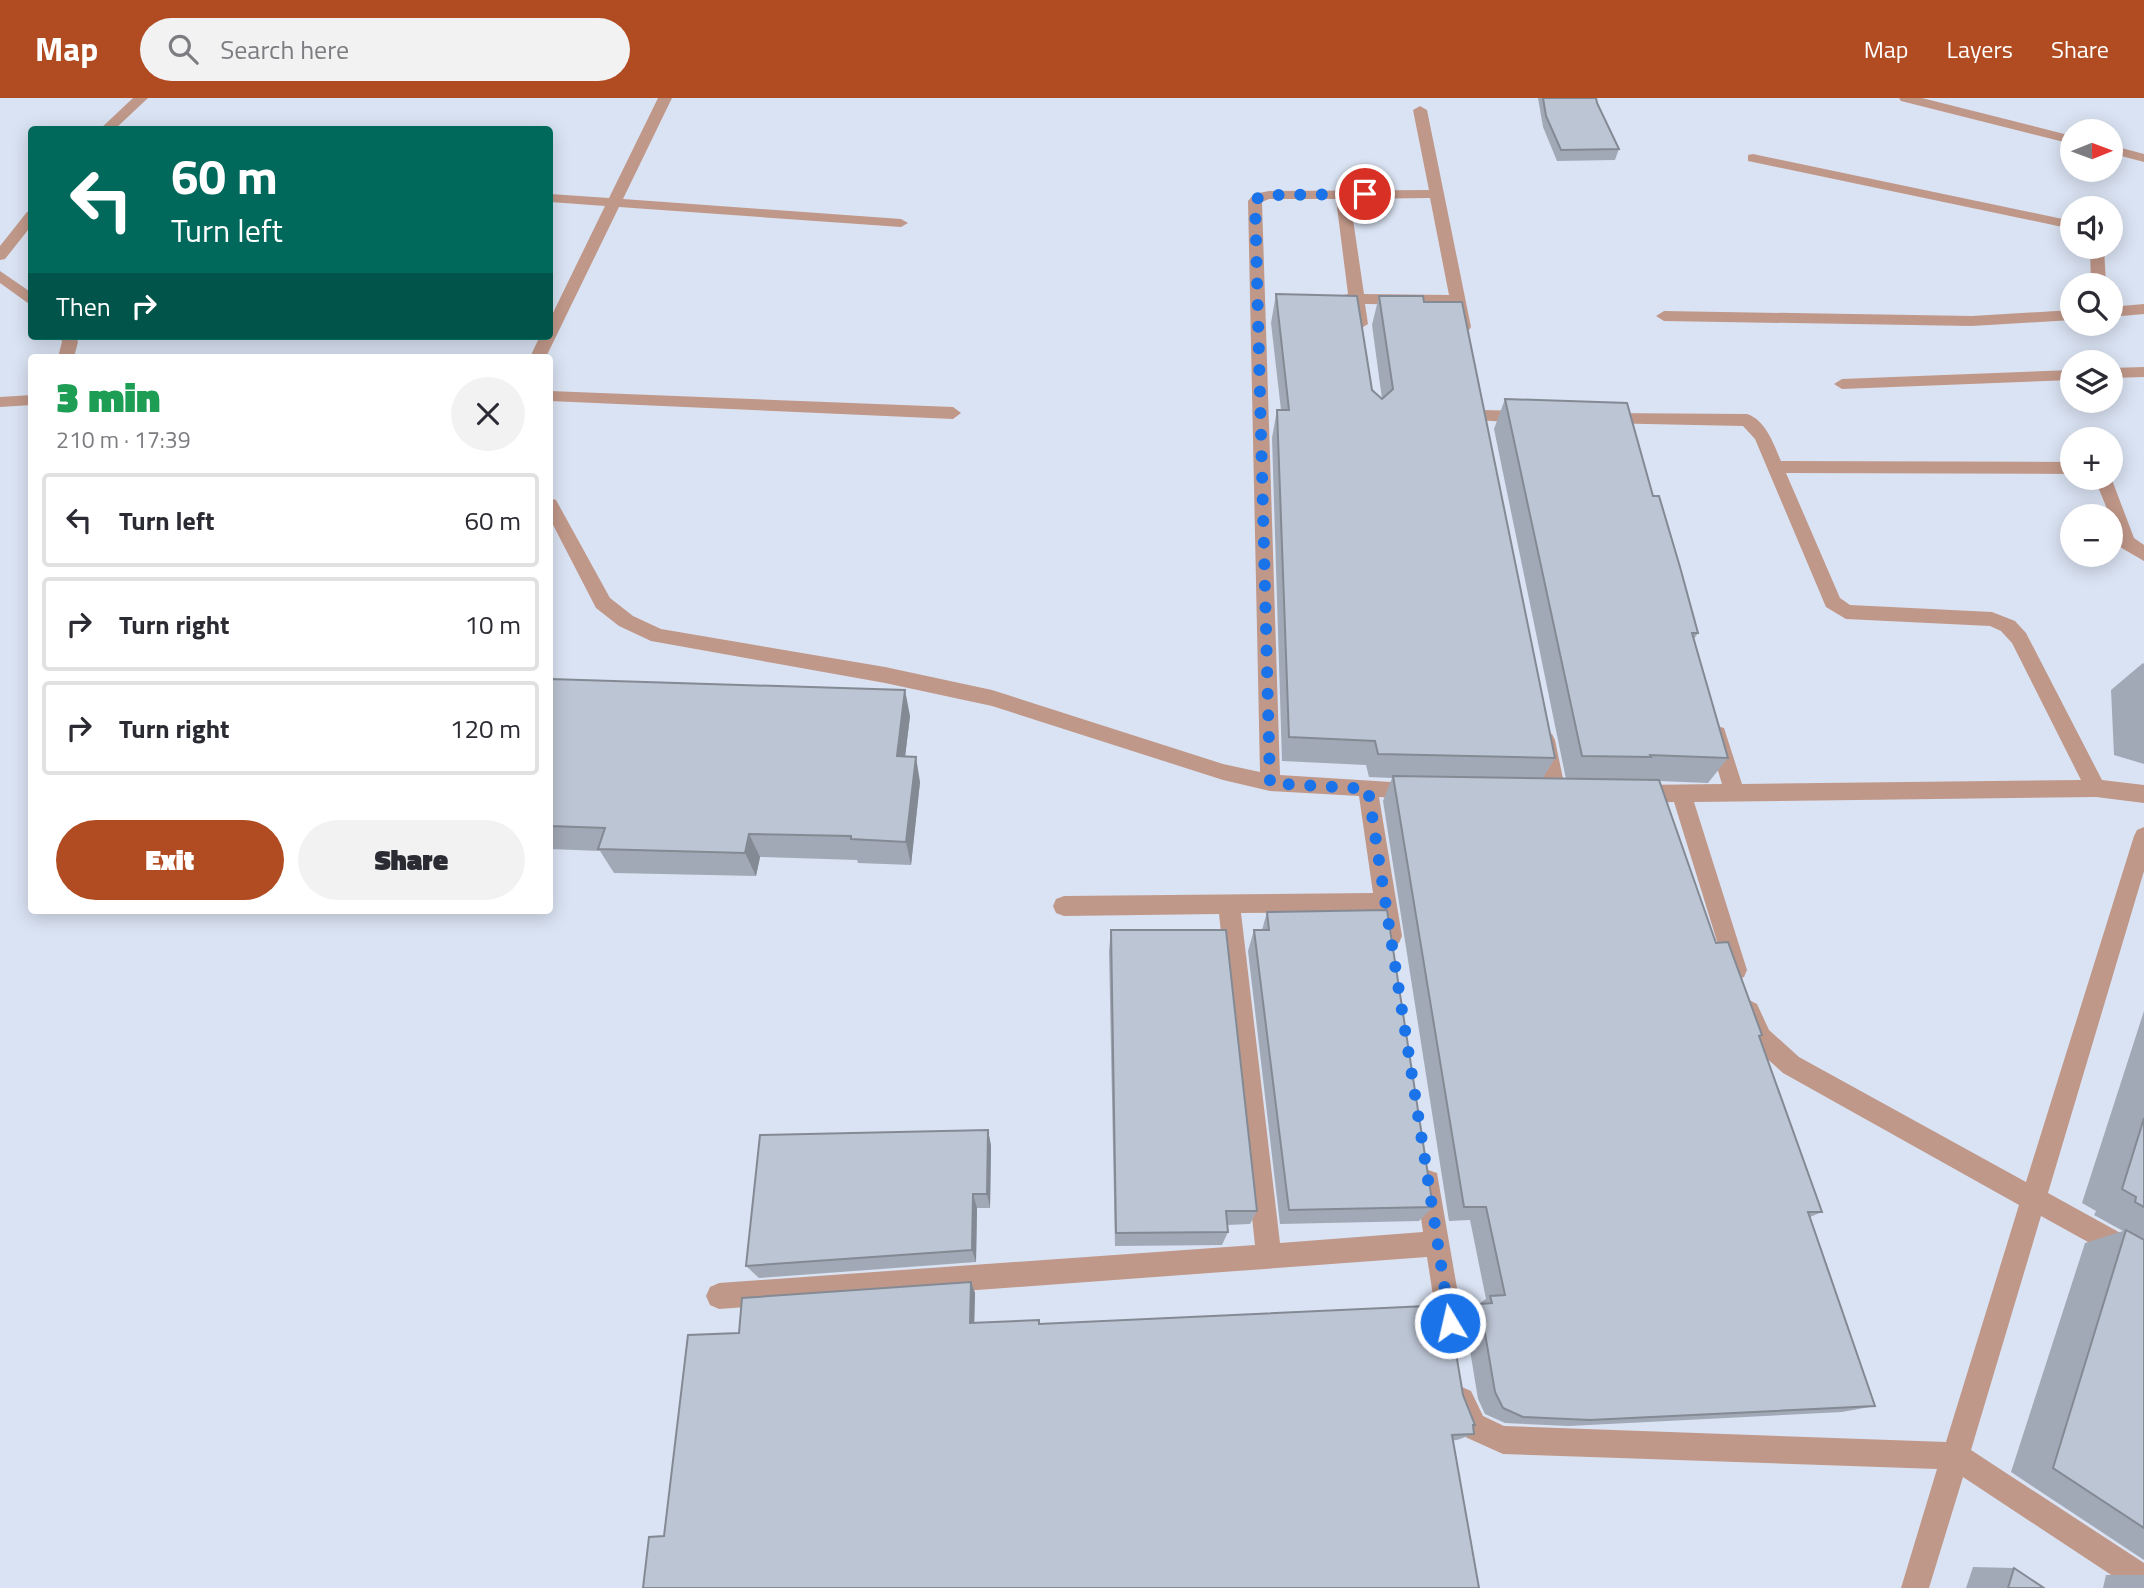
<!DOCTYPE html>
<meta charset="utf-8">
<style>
:root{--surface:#fff;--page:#f2f2f3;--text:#2b2b33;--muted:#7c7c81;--line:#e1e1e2;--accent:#b14b21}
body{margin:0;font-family:"Titillium Web",sans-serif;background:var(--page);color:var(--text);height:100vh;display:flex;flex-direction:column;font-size:26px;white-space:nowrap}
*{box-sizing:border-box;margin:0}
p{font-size:23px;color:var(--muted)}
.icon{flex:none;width:38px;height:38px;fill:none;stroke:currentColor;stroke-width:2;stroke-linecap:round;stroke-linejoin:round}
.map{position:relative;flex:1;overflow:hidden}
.drawer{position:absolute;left:28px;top:256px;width:525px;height:560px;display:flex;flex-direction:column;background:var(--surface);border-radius:7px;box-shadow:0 4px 18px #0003}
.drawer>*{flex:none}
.hud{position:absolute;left:28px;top:28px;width:525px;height:214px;border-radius:7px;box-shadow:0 4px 18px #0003;background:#00695c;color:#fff;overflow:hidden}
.needle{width:46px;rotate:89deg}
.buttons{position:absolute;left:2060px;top:21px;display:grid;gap:14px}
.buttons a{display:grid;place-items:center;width:63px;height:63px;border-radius:50%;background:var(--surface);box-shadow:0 4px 18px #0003;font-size:35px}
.pin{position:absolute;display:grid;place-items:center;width:60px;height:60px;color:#fff;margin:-30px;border:4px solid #fff;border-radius:50%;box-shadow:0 2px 7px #0007}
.me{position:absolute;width:77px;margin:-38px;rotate:351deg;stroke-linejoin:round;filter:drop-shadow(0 0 5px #0008)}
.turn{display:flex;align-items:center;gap:24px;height:147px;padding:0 28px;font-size:32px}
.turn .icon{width:91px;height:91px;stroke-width:2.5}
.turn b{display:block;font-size:49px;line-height:60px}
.then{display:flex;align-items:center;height:66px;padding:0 28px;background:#0003;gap:14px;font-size:26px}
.round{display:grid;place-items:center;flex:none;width:74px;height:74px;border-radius:37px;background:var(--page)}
.summary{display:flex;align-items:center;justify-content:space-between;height:119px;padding:0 28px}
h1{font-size:42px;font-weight:800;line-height:52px;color:#1e9e55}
.action{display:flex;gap:14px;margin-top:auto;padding:14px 28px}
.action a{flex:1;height:80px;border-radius:42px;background:var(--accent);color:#fff;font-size:28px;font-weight:800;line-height:80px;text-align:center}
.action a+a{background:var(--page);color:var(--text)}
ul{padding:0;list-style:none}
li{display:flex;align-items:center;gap:21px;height:94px;margin:0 14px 10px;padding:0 14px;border:4px solid var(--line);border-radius:7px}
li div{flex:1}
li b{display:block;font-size:26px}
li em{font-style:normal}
header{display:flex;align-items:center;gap:42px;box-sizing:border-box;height:98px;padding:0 35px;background:var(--accent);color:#fff}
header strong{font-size:33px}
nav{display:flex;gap:38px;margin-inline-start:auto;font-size:24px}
.search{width:490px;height:63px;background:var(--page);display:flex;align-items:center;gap:18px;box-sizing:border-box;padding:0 24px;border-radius:38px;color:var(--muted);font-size:26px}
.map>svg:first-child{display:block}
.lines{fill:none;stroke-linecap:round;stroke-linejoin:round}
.minor{fill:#c09889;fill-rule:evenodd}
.wall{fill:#a2a9b6}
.shaded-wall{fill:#848a94}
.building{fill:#bcc5d4;stroke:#848a94;stroke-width:2}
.route{stroke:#1a73e8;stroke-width:12;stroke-dasharray:0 21.6}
</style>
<header>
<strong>Map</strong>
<div class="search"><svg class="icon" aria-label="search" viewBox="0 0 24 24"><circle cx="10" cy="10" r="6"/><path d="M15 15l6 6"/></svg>Search here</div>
<nav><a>Map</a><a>Layers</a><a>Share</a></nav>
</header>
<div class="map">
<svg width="2144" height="1490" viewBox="0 0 2144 1490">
<rect width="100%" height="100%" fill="#dae3f3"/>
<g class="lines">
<g class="minor">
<path d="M 133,0 L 148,0 L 114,32 L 99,32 Z"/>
<path d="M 658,0 L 672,0 L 623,101 L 901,121 L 908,125 L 901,129 L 619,109 L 546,259 L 530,259 L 540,238 L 550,238 L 550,221 L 605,108 L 550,104 L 550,96 L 609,100 Z"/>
<path d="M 1899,0 L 1922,0 L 2072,38 L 2072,46 L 1901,3 Z"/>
<path d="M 1420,8 L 1427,12 L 1471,229 L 1469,232 L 1457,232 L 1451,207 L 1365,206 L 1368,226 L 1360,231 L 1355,229 L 1350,206 L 1339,204 L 1336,201 L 1339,198 L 1348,196 L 1336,101 L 1269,101 L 1262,104 L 1280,677 L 1423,686 L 1426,692 L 1423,698 L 1416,701 L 1379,699 L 1402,838 L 1399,845 L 1391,848 L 1383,845 L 1376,814 L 1241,815 L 1280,1145 L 1423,1134 L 1416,1084 L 1419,1075 L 1428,1072 L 1437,1075 L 1465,1236 L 1461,1245 L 1452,1249 L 1443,1245 L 1439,1236 L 1427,1159 L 719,1211 L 710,1207 L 706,1198 L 710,1189 L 719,1185 L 1255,1147 L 1219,816 L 1064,818 L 1056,815 L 1053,808 L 1056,801 L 1064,798 L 1373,795 L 1359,698 L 1270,693 L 1223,682 L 992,608 L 885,585 L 651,543 L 619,528 L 596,510 L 550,421 L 550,400 L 556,402 L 610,500 L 633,518 L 661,531 L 885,569 L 992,592 L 1223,666 L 1260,674 L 1248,103 L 1254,96 L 1269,93 L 1429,92 L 1413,12 ZM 1430,100 L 1449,197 L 1364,196 L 1350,101 Z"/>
<path d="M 2110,47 L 2144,56 L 2144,64 L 2110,55 Z"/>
<path d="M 1753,56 L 2072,123 L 2072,131 L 1748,63 L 1748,57 Z"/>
<path d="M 32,113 L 32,127 L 5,161 L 0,162 L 0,148 L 27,114 Z"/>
<path d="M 2090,149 L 2104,149 L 2106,187 L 2091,187 Z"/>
<path d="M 0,173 L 32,195 L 32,208 L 0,185 Z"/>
<path d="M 2144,206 L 2144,216 L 2110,219 L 2110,209 Z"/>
<path d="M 2072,212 L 2072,222 L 1972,228 L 1664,223 L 1656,218 L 1664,213 L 1972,218 Z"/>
<path d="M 60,238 L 76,238 L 78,244 L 74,259 L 58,259 L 62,244 Z"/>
<path d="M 2144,269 L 2144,279 L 2110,280 L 2110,270 Z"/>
<path d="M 2072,272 L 2072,282 L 1842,291 L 1834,286 L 1842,281 Z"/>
<path d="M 550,293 L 953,309 L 961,315 L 953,321 L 550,303 Z"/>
<path d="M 32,297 L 32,307 L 0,309 L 0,299 Z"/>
<path d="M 1481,312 L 1528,313 L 1536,319 L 1528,325 L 1475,322 L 1473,318 L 1475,314 Z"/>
<path d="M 1605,315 L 1747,316 C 1766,322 1774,347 1781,363 L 2072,364 L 2072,376 L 1786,375 L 1840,500 L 1850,507 L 1992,514 L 2015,523 L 2026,535 L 2102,682 L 2144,687 L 2144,705 L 2096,699 L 1694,704 L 1747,872 L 1744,879 L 1736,882 L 1728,879 L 1674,704 L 1637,705 L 1630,702 L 1627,696 L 1630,690 L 1637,687 L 1722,686 L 1707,636 L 1710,630 L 1717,628 L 1724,630 L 1742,686 L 2081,682 L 2012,545 L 2001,533 L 1990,528 L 1846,521 L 1826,509 L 1755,341 L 1743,328 L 1599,325 L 1597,321 L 1599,317 Z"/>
<path d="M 2092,380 L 2112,382 L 2134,440 L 2144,447 L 2144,463 L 2120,449 L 2110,418 L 2098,389 Z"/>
<path d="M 1545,634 L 1552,636 L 1555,642 L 1566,695 L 1563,701 L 1556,704 L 1549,701 L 1546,695 L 1535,642 L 1538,636 Z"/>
<path d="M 2144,729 L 2144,773 L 2048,1095 L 2144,1148 L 2144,1175 L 2041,1118 L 1971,1352 L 2144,1465 L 2144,1490 L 2131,1490 L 1963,1379 L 1929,1490 L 1901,1490 L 1937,1371 L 1503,1356 L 1463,1338 L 1449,1302 L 1453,1293 L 1462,1289 L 1471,1293 L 1483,1318 L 1504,1328 L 1946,1344 L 2019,1107 L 1783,975 L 1753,948 L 1738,913 L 1741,906 L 1749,902 L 1757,906 L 1769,932 L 1799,959 L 2026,1084 L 2134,738 L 2137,732 Z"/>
</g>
</g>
<g class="wall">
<path d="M 1538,0 L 1596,0 L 1597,5 L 1619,51 L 1615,62 L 1557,63 L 1543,29 Z"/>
<path d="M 1276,196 L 1372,292 L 1382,301 L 1372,227 L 1379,198 L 1555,660 L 1543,680 L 1566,681 L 1494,331 L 1505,301 L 1653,398 L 1698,535 L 1694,541 L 1728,660 L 1708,685 L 1659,683 L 1716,845 L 1762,937 L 1760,939 L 1822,1114 L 1810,1119 L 1875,1308 L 1842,1314 L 1569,1328 L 1505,1325 L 1485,1316 L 1478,1301 L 1464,1216 L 1486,1201 L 1470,1122 L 1449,1123 L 1383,703 L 1392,680 L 1369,679 L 1366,667 L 1282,663 L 1272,340 L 1277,312 L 1281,312 L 1271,225 Z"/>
<path d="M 2143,565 L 2144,566 L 2144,666 L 2114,657 L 2111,592 Z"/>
<path d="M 550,581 L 910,618 L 905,659 L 920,684 L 911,767 L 858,765 L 857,762 L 760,759 L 756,778 L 614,775 L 600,753 L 550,751 Z"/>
<path d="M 1267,814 L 1433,1109 L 1419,1123 L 1280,1126 L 1248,853 L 1254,832 L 1262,832 Z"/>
<path d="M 1111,832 L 1257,1113 L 1250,1126 L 1227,1127 L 1228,1134 L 1222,1147 L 1115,1148 L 1109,853 Z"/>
<path d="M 2144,913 L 2144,1462 L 2011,1374 L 2085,1145 L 2123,1133 L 2094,1117 L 2096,1113 L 2082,1105 Z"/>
<path d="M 988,1032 L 991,1048 L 990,1110 L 977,1110 L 976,1164 L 759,1180 L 746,1168 Z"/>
<path d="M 971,1184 L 975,1195 L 974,1225 L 1040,1226 L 1463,1297 L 1473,1328 L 1474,1336 L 1457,1342 L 664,1438 L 739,1235 Z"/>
<path d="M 1973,1469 L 2014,1470 L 2044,1490 L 1966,1490 Z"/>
<path d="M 2106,1477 L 2144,1477 L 2144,1490 L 2103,1490 Z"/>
</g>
<g class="shaded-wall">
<path d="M 905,592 L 910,618 L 902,684 L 897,658 Z"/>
<path d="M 916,659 L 920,684 L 911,767 L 906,744 Z"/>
<path d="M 749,736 L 760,759 L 756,778 L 745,755 Z"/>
<path d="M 988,1032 L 991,1048 L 990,1110 L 987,1096 Z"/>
<path d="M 973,1096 L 977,1110 L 976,1164 L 972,1152 Z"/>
<path d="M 971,1184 L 975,1195 L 974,1235 L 970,1225 Z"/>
</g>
<g class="building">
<path d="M 1543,0 L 1596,0 L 1597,5 L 1619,51 L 1561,52 L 1546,18 Z"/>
<path d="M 1276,196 L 1357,198 L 1372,292 L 1382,301 L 1393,291 L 1379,198 L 1423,198 L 1424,204 L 1462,204 L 1555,660 L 1378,656 L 1375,643 L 1289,639 L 1277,312 L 1289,312 Z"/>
<path d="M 1505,301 L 1627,305 L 1653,398 L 1659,398 L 1680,469 L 1698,535 L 1692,535 L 1728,660 L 1650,657 L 1651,659 L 1582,658 Z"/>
<path d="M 550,581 L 905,592 L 897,658 L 916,659 L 906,744 L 851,741 L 851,738 L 749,736 L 745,755 L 598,751 L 605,730 L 550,728 Z"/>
<path d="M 1393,678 L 1659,682 L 1716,845 L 1728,844 L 1762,937 L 1759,938 L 1822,1114 L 1808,1114 L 1875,1308 L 1590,1322 L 1523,1319 L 1503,1310 L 1495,1294 L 1480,1206 L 1492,1205 L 1490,1198 L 1505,1197 L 1486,1109 L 1464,1109 Z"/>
<path d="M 1387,812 L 1433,1109 L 1289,1112 L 1254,832 L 1269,832 L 1267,814 Z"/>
<path d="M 1111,832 L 1226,832 L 1257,1113 L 1226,1113 L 1228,1134 L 1116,1135 Z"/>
<path d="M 2144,1020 L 2144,1109 L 2135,1104 L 2136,1099 L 2122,1091 Z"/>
<path d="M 988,1032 L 987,1096 L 973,1096 L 972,1152 L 746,1168 L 760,1037 Z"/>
<path d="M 2126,1132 L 2144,1142 L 2144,1430 L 2053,1370 Z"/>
<path d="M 971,1184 L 970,1225 L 1039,1222 L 1039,1226 L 1448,1207 L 1463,1297 L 1475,1327 L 1473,1327 L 1474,1336 L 1452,1337 L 1479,1490 L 643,1490 L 649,1439 L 664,1438 L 688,1237 L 739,1235 L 742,1200 Z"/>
<path d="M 2014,1470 L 2044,1490 L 2008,1490 Z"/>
</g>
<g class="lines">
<path class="route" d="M 1365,96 L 1269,97 L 1259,99 L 1255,103 L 1270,685 L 1368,691 L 1450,1225"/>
</g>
</svg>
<div class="buttons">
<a><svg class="needle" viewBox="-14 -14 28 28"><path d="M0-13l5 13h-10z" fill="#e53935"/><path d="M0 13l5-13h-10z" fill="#7c7c81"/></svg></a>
<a><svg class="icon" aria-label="sound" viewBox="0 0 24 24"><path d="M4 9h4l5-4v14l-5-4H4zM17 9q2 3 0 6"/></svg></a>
<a><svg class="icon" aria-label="search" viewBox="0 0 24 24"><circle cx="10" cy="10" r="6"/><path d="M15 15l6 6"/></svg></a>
<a><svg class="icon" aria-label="layers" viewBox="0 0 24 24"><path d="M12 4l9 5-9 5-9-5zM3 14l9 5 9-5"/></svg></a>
<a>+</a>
<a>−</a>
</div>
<div class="pin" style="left:1365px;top:96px;background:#d93025"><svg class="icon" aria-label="arrive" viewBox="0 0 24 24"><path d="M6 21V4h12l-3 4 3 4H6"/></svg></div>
<svg class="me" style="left:1450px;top:1225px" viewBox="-20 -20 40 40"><circle r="17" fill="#1a73e8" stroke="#fff" stroke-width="3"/><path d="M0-11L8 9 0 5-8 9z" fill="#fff"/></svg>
<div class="hud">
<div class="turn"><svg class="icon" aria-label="left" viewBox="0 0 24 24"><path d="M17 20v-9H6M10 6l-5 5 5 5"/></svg><div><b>60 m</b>Turn left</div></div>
<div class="then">Then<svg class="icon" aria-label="right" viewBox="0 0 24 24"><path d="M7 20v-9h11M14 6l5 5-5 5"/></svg></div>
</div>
<section class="drawer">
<div class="summary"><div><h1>3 min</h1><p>210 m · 17:39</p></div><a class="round"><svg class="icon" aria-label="close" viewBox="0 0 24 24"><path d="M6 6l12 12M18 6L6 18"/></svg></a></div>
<ul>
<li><svg class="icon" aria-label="left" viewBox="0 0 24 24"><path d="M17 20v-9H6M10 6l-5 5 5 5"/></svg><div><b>Turn left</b></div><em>60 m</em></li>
<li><svg class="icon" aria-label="right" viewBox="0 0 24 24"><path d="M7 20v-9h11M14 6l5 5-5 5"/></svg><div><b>Turn right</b></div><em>10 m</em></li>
<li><svg class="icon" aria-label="right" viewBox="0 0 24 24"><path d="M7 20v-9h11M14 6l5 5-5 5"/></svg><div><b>Turn right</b></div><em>120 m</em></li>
</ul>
<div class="action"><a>Exit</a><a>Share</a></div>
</section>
</div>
